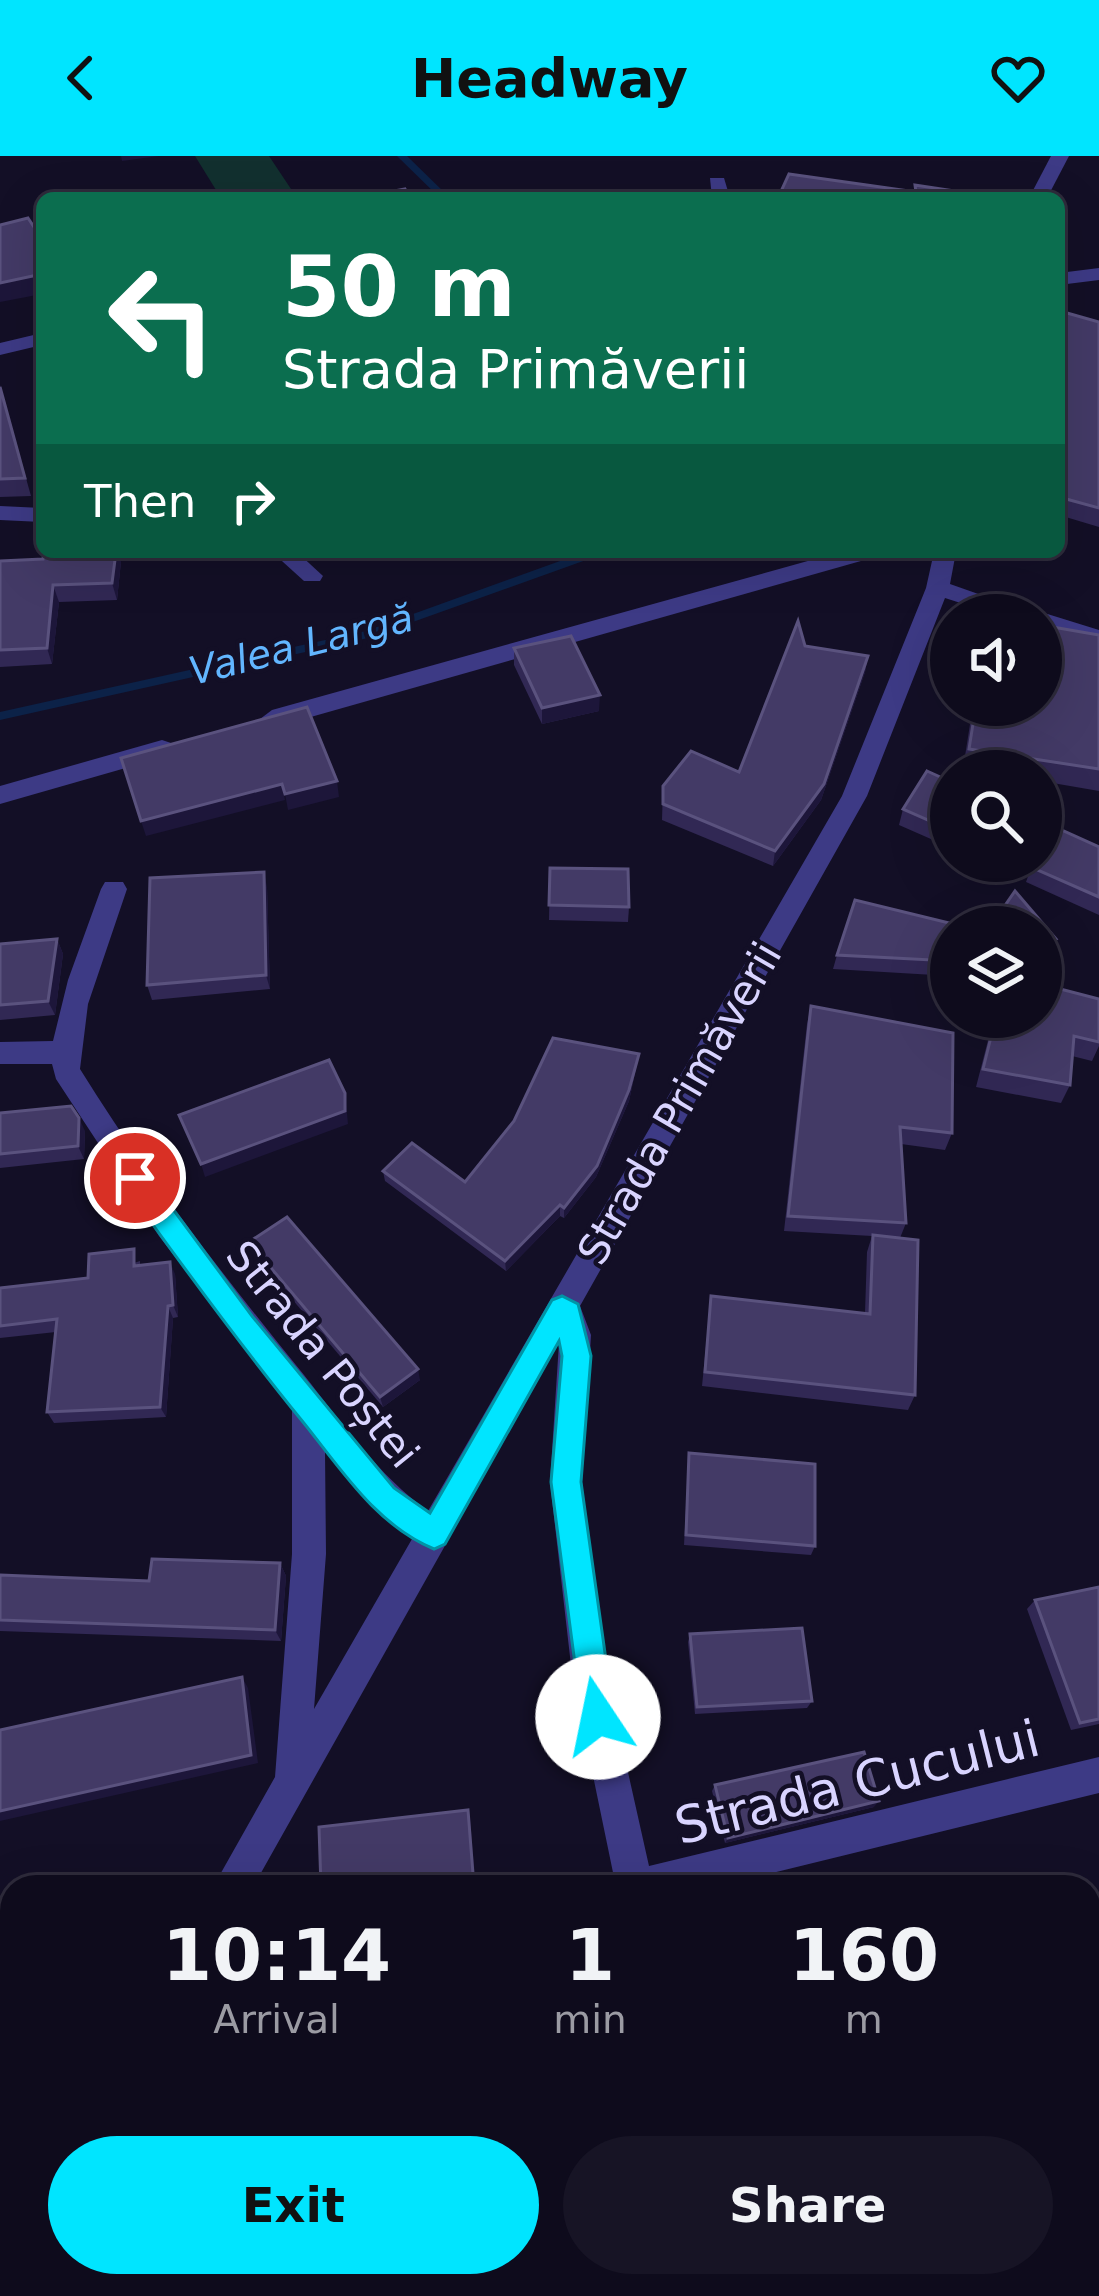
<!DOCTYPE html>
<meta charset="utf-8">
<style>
:root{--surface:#0e0b1c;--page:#171425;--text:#f1f3f6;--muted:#9b9ba3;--line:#2e2b3b;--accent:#00e5ff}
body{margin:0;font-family:"DejaVu Sans",sans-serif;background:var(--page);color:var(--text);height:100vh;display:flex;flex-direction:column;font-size:45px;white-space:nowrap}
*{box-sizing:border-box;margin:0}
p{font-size:39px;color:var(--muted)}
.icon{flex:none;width:66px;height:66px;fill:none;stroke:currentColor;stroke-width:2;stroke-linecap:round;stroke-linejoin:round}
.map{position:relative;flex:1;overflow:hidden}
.drawer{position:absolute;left:0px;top:1719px;width:1101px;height:423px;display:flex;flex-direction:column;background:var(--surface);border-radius:36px 36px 0 0;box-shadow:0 12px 48px #0002,0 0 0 3px var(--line)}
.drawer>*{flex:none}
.hud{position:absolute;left:36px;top:36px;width:1029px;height:366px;border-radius:18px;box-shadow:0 12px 48px #0002,0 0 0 3px var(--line);background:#0b6e4f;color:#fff;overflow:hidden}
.tools{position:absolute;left:930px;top:438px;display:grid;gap:24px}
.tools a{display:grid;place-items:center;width:132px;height:132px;border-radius:50%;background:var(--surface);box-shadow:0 12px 48px #0002,0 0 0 3px var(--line);font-size:60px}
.pin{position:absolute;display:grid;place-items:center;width:102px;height:102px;color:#fff;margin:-51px;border:6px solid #fff;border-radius:50%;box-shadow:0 3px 12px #0007}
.me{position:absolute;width:132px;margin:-66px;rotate:349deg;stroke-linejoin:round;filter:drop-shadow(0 0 9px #0008)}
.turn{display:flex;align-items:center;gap:42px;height:252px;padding:0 48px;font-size:54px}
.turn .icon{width:156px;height:156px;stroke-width:2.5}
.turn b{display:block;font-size:84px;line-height:102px}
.then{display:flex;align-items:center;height:114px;padding:0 48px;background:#0003;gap:24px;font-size:45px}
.eta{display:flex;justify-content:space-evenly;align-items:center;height:204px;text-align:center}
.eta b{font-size:72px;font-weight:700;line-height:84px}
.button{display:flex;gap:24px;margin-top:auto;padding:24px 48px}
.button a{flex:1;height:138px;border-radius:72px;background:var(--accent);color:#111;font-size:48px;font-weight:700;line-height:138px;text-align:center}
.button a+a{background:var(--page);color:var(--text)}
header{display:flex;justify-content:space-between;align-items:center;height:156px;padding:0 48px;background:var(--accent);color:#111;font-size:54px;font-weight:700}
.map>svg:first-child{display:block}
.green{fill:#12302f}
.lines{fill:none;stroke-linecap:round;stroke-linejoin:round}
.stream{fill:#0c2248;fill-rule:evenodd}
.minor{fill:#3d3a85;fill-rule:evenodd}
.wall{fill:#312854}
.shaded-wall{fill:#1d163a}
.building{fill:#433a66;stroke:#5a527e;stroke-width:3}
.route{fill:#00e5ff;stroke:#0095a6;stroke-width:3}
.labels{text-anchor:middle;stroke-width:9;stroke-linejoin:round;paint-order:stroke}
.far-water-label{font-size:39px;font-style:italic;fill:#62b6ff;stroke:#130f26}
.street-label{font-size:42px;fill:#d9d4ff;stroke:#130f26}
.near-street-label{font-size:51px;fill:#d9d4ff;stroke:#130f26}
</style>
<header><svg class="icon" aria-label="back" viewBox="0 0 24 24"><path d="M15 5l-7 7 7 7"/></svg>Headway<svg class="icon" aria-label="heart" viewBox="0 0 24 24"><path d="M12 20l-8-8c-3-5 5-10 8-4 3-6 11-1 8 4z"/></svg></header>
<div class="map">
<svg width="1099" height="2140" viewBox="0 0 1099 2140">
<rect width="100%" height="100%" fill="#130f26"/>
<path class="green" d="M 195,0 L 269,0 L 297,42 L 221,42 Z"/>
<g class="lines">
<g class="stream">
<path d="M 397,0 L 407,0 L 450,42 L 440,42 Z"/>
<path d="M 585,396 L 602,396 L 600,399 L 368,482 L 0,564 L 0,556 L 366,475 Z"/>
</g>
<g class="minor">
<path d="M 1051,0 L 1069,0 L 1047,42 L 1029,42 Z"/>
<path d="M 710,22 L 724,22 L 730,42 L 712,42 Z"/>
<path d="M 1099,112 L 1099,124 L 1059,129 L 1059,117 Z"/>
<path d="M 42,177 L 42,189 L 0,199 L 0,187 Z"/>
<path d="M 0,350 L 42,352 L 42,366 L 0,364 Z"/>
<path d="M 272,396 L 297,396 L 323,420 L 320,425 L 304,425 Z"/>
<path d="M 840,396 L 878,396 L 875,401 L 272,572 L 260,563 L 272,554 Z"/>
<path d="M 934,396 L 956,396 L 950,428 L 1035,458 L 1041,456 L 1099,474 L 1099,490 L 1041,472 L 1041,459 L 998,459 L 945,442 L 867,640 L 580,1150 L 591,1179 L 582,1326 L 606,1518 L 649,1710 L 1099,1601 L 1099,1637 L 715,1731 L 616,1731 L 572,1518 L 550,1326 L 559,1187 L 253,1731 L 213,1731 L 275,1621 L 292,1398 L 292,1253 L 159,1080 L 56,923 L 52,908 L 0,908 L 0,886 L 53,885 L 68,824 L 101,733 L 105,726 L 123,726 L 127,733 L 88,848 L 80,913 C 147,1021 224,1121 304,1219 C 342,1267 378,1319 428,1355 L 842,640 L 926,432 ZM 325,1296 L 379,1356 L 412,1383 L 314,1553 L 326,1398 Z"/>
<path d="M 162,584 L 171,587 L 174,593 L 171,599 L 0,648 L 0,630 Z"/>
<path d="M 12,2121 L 12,2130 L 50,2130 L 46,2140 L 4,2140 Z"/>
<path d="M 747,2130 L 789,2130 L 792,2140 L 750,2140 Z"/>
</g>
</g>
<g class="wall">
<path d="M 1099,166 L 1099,371 L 1059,359 L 1059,183 Z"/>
<path d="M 0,229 L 31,340 L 0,341 Z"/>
<path d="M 44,396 L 122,396 L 117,444 L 59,446 L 52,508 L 0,511 L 0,405 L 43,403 Z"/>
<path d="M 1099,479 L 1099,635 L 1041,625 L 1041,615 L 975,615 L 963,613 L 973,549 L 1041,549 Z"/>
<path d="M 805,490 L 868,500 L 865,516 L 821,644 L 773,710 L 662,664 L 663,630 L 739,616 Z"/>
<path d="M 514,492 L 599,555 L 542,568 L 514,509 Z"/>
<path d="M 951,626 L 951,684 L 943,681 L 940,687 L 899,669 L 903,653 Z"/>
<path d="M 1099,691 L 1099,759 L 1026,726 L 1030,715 L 1005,705 L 1041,705 Z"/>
<path d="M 550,712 L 629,751 L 628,766 L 549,764 Z"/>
<path d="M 267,731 L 270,833 L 152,844 L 147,829 Z"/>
<path d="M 949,767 L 1056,783 L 1049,797 L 951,771 L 951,820 L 833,813 L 837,799 Z"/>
<path d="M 57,783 L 63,798 L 55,859 L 0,864 L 0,788 Z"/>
<path d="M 1099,843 L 1099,890 L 1092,905 L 1072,900 L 1070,929 L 1061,947 L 976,931 L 994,861 L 1041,861 Z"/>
<path d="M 811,850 L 952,977 L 945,994 L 901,988 L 906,1067 L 900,1082 L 915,1239 L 908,1254 L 702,1230 L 711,1140 L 865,1157 L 867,1096 L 872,1080 L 784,1075 L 807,868 Z"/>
<path d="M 639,898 L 629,945 L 596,1021 L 564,1062 L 560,1060 L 506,1115 L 385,1025 L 383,1015 L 465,1026 Z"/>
<path d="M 0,957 L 85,975 L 84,1003 L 0,1012 Z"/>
<path d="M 249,1086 L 420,1224 L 383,1251 L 254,1098 Z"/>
<path d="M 140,1105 L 140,1109 L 175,1118 L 178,1161 L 173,1162 L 166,1261 L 54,1267 L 47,1256 L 56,1176 L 0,1182 L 0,1132 L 88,1122 Z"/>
<path d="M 689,1297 L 815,1390 L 811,1399 L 684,1389 Z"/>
<path d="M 280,1407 L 286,1420 L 281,1485 L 0,1475 L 0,1419 L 149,1425 Z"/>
<path d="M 1099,1431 L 1099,1568 L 1071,1574 L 1027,1453 L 1035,1444 Z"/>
<path d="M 690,1478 L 812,1545 L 807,1552 L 695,1558 L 688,1486 Z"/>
<path d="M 715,1629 L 874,1651 L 725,1687 L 712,1635 Z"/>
<path d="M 1099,2080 L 1099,2140 L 1058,2140 L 1055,2130 L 1089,2130 L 1089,2082 Z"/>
<path d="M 635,2130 L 687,2130 L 688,2140 L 558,2140 Z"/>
</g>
<g class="shaded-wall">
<path d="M 121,0 L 159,0 L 122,5 Z"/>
<path d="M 42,118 L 42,138 L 0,146 L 0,127 Z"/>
<path d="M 116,396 L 122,396 L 117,444 L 112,427 Z"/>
<path d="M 53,429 L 59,446 L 52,508 L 47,492 Z"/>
<path d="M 868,500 L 865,516 L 821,644 L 773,710 L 775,695 Z"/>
<path d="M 600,539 L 599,555 L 542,568 L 542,552 Z"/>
<path d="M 337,625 L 339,641 L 288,654 L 285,638 Z"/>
<path d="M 282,628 L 285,644 L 146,680 L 141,665 Z"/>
<path d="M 264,716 L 267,731 L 270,833 L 266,819 Z"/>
<path d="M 57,783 L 63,798 L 55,859 L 48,845 Z"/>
<path d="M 1056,783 L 1049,797 L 1041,802 L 1041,790 Z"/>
<path d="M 639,898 L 629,945 L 596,1021 L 564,1062 L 564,1052 Z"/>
<path d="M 345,937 L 348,968 L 205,1021 L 201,1008 Z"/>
<path d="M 79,962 L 85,975 L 84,1003 L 78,990 Z"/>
<path d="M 560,1049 L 560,1060 L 506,1115 L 505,1105 Z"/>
<path d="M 170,1106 L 175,1118 L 178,1161 L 173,1149 Z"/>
<path d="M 168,1150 L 173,1162 L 166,1261 L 160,1251 Z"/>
<path d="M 418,1213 L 420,1224 L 383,1251 L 380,1241 Z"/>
<path d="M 280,1407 L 286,1420 L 281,1485 L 275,1474 Z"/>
<path d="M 242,1521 L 248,1532 L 258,1607 L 0,1665 L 0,1655 Z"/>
<path d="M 879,1645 L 874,1651 L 725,1687 L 728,1682 Z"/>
<path d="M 468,1654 L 470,1663 L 476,1731 L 474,1731 Z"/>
</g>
<g class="building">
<path d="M 789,18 L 916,36 L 915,29 L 981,39 L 980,42 L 778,42 Z"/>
<path d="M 405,33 L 410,42 L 358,42 Z"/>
<path d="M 28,62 L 34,71 L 42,69 L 42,118 L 0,127 L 0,69 Z"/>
<path d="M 1067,157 L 1099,166 L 1099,352 L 1059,341 L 1059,230 L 1061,225 L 1059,224 L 1059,183 Z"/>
<path d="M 0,231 L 25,322 L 0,323 Z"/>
<path d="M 44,396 L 116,396 L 112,427 L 53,429 L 47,492 L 0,494 L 0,405 L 43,403 Z"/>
<path d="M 798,465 L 805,490 L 868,500 L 824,628 L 775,695 L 663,648 L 663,630 L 691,595 L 739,616 Z"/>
<path d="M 1041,469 L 1099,479 L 1099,613 L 969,593 L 976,549 L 1041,549 Z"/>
<path d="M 571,480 L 600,539 L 542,552 L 514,492 Z"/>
<path d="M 307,551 L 337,625 L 285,638 L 282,628 L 141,665 L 121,602 Z"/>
<path d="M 927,615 L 951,626 L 951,667 L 948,665 L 944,671 L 903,653 Z"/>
<path d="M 1041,665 L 1056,672 L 1053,679 L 1057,672 L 1099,691 L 1099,741 L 1031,711 L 1035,705 L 1041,705 Z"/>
<path d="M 550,712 L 628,713 L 629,751 L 549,749 Z"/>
<path d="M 264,716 L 266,819 L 147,829 L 150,722 Z"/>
<path d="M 1015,735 L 1056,783 L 1041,790 L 1041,771 L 951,771 L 951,805 L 837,799 L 855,744 L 949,767 L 997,761 Z"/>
<path d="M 57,783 L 48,845 L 0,849 L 0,788 Z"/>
<path d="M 1041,828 L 1099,843 L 1099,886 L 1074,880 L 1070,929 L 983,913 L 996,861 L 1041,861 Z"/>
<path d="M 811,850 L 953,877 L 952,977 L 900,971 L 906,1067 L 788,1060 Z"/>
<path d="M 553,882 L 639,898 L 629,934 L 597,1010 L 564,1052 L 560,1049 L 505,1105 L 383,1015 L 412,987 L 465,1026 L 514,965 Z"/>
<path d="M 329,904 L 345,937 L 345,955 L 201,1008 L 179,959 Z"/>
<path d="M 71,950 L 79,962 L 78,990 L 0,998 L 0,957 Z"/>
<path d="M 287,1061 L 418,1213 L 380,1241 L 249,1086 Z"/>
<path d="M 873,1079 L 918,1084 L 915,1239 L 705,1216 L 711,1140 L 870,1158 Z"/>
<path d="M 134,1093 L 134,1110 L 170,1106 L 173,1149 L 168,1150 L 160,1251 L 47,1256 L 57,1163 L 0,1170 L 0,1132 L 88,1122 L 89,1098 Z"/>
<path d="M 689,1297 L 815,1308 L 815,1390 L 686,1379 Z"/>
<path d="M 152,1403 L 280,1407 L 275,1474 L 0,1464 L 0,1419 L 149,1425 Z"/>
<path d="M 1099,1431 L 1099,1563 L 1080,1567 L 1035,1444 Z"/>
<path d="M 802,1472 L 812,1545 L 697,1551 L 690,1478 Z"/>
<path d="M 242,1521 L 251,1599 L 0,1655 L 0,1574 Z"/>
<path d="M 864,1596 L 879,1645 L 728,1682 L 715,1629 Z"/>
<path d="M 468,1654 L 474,1731 L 321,1731 L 319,1671 Z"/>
<path d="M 0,1853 L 12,1856 L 12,1973 L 0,1970 Z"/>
<path d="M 1099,2086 L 1099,2140 L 1071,2140 L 1068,2130 L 1089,2130 L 1089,2089 Z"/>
<path d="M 668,2130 L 687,2130 L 688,2140 L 591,2140 Z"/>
</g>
<path class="route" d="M 135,1011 L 144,1014 L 252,1160 L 394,1332 L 430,1357 L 552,1144 L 562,1140 L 578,1148 L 591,1200 L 581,1326 L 614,1561 L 610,1572 L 598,1577 L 587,1572 L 582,1561 L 551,1326 L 562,1200 L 559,1185 L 445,1388 L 434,1393 C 376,1369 341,1313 303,1266 C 241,1190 183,1111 125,1030 L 121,1022 L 125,1014 Z"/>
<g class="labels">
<g class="far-water-label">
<text transform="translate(301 488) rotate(-14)" y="14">Valea Largă</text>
</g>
<g class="street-label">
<text transform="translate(679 947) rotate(-60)" y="15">Strada Primăverii</text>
<text transform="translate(323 1198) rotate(51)" y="15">Strada Poștei</text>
</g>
<g class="near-street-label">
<text transform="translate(857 1626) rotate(-14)" y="18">Strada Cucului</text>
</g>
</g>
</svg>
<div class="tools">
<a><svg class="icon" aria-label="sound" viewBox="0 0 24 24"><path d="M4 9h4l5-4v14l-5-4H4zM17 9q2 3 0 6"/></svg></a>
<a><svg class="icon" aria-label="search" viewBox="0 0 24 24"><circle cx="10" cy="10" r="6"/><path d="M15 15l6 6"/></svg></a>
<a><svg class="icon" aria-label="layers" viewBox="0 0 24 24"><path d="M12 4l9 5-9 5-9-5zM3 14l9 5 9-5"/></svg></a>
</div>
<div class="pin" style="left:135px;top:1022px;background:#d93025"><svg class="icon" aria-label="arrive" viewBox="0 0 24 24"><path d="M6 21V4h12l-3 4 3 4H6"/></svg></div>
<svg class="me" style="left:598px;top:1561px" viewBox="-20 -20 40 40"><circle r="19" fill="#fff"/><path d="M0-13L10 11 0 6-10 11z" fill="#00e5ff"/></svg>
<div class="hud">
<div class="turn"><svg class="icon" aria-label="left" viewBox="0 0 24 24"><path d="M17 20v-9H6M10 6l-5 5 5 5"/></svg><div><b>50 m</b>Strada Primăverii</div></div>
<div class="then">Then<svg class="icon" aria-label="right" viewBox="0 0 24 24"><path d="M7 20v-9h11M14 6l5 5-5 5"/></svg></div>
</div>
<section class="drawer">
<div class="eta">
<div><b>10:14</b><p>Arrival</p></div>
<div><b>1</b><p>min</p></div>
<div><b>160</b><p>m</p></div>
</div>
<div class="button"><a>Exit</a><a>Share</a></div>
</section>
</div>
